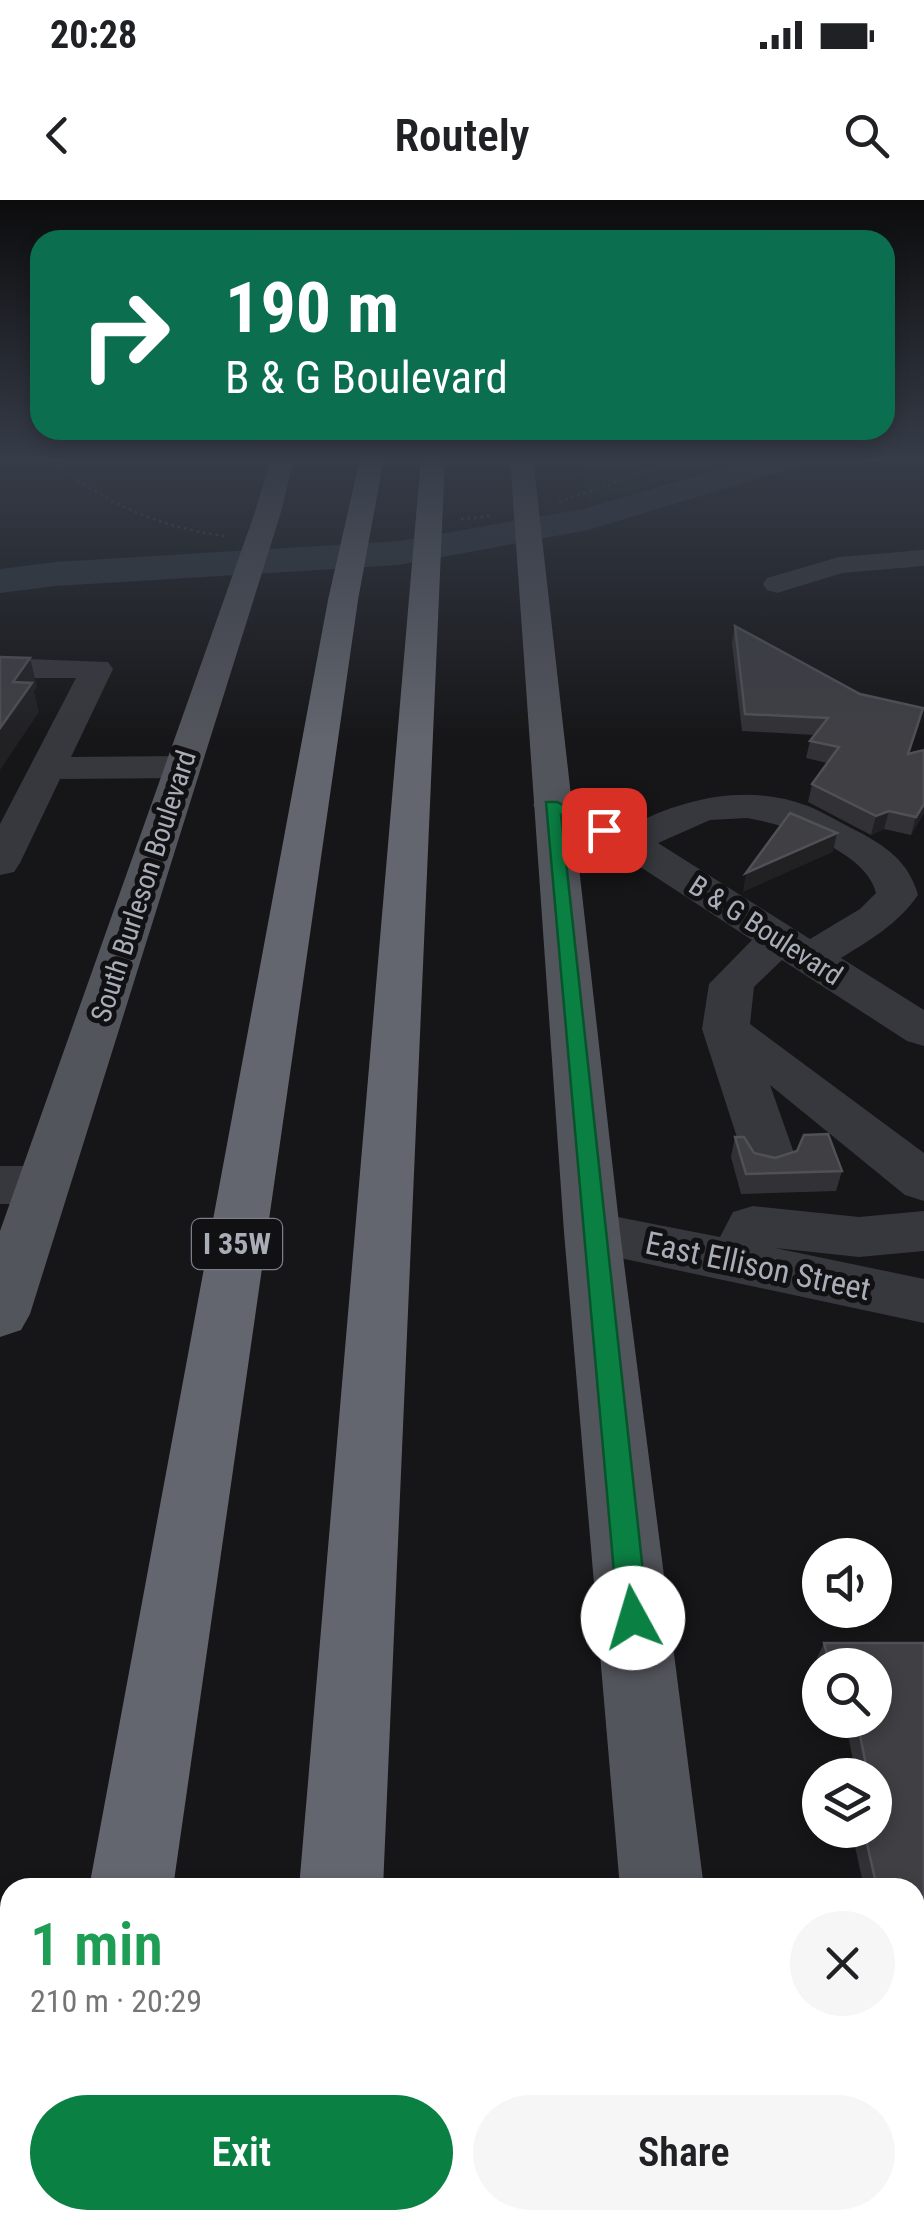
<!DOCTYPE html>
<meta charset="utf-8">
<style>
:root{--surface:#fff;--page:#f6f6f6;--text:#202124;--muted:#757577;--accent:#0b8043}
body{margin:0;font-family:"Roboto Condensed",sans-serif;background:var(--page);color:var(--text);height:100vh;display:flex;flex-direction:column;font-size:38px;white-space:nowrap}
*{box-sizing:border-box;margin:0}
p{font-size:32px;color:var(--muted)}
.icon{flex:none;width:55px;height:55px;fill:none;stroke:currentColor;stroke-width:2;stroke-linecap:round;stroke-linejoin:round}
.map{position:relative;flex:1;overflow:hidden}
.drawer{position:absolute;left:0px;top:1678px;width:925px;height:352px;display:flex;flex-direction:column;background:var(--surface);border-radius:30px 30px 0 0;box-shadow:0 5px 15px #0003}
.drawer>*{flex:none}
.guide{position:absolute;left:30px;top:30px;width:865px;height:210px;border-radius:30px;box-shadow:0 5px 15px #0003;background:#0b6e4f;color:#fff;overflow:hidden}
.controls{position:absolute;left:802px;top:1338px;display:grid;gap:20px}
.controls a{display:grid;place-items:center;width:90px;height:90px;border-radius:50%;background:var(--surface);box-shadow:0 5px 15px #0003;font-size:50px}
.pin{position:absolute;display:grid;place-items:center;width:85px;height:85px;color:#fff;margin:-42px;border-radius:20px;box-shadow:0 5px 15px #0006}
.me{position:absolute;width:110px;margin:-55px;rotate:354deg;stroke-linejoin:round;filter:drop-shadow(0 0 8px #0008)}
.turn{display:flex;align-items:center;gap:35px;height:210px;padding:0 30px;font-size:45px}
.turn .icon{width:130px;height:130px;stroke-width:2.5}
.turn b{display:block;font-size:70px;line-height:85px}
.round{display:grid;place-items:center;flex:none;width:105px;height:105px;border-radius:52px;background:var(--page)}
.overview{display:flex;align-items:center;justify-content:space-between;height:170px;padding:0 30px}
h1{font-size:60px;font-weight:600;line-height:75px;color:#1e9e55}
.button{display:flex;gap:20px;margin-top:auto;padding:20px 30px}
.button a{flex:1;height:115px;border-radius:60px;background:var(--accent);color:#fff;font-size:40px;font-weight:600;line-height:115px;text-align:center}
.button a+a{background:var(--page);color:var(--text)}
.status{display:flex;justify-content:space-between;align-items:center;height:70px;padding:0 50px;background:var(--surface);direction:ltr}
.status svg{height:28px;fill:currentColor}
header{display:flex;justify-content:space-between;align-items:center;height:130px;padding:0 30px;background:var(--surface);font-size:45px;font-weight:600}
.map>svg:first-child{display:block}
.green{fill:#1c231d}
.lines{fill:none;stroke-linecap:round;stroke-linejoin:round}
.river{fill:#2c353c;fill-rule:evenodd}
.path{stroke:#3d3f44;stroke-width:2.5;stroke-dasharray:2.5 4;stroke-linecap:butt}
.minor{fill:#37383d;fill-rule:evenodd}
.major{fill:#53555c;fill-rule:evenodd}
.highway{fill:#63666e;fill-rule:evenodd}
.wall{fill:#323236}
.shaded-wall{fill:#212124}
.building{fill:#3f3f44;stroke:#4f5156;stroke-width:2.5}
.route{fill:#0b8043;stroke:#07532c;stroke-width:2.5}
.labels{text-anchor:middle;stroke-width:10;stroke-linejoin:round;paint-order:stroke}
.far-street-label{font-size:28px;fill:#a8adb8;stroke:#111113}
.shield{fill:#111113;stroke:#7b7e86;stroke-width:2.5}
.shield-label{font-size:30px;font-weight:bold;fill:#a8adb8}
.street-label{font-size:32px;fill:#a8adb8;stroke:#111113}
</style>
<div class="status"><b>20:28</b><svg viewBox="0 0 49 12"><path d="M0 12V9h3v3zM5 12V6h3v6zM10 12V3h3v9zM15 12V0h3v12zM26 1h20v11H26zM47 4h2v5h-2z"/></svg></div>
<header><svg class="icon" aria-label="back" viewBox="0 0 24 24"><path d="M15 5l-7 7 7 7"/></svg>Routely<svg class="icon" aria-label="search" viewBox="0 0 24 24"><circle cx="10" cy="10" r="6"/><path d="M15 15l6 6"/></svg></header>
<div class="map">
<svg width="924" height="2028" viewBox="0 0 924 2028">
<rect width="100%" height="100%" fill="#161618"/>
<path class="green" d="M 578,258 L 759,258 L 590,301 Z"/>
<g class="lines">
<path class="river" d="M 756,258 L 808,258 L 803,265 L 588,330 L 399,365 L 56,386 L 0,393 L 0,369 L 56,362 L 399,341 L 583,309 Z"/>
<g class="path">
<path d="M 46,258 C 107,302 149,325 224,336"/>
<path d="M 559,302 L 685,258"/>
<path d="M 461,319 L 493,316"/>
</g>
<g class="minor">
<path d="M 924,350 L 924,366 L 842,373 L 777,393 L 767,390 L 763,384 L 767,378 L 839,357 Z"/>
<path d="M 0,458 L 108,462 L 113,469 L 71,557 L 183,556 L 196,559 L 201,567 L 196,575 L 183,578 L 60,579 L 20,663 L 14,672 L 0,675 L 0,624 L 76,478 L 0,478 Z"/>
<path d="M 552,594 L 629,627 C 682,598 749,583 808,606 C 825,613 841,623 857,631 C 886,646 909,662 918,695 C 898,724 870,740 841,758 L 924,810 L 924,846 L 907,841 L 782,760 L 754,787 L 750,824 L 924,953 L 924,1001 L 905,995 L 770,885 L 795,956 L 788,969 L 769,974 L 750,969 L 743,956 L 702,829 L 709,784 L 752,740 L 616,651 L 539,613 L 533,605 L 539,597 ZM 747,618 C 785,624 867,651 876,693 L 860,709 L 810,739 L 658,643 L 710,620 Z"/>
<path d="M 0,966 L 43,966 L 62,972 L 70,985 L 62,998 L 43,1004 L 0,1004 Z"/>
<path d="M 753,1006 L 859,1017 L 924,1011 L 924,1051 L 859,1057 L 775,1048 L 924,1079 L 924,1123 L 592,1052 L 572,1046 L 564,1032 L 572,1018 L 592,1012 L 720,1037 L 733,1012 Z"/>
</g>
<g class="major">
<path d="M 271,258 L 294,258 L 281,312 L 30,1114 L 21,1130 L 0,1137 L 0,1031 L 255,312 Z"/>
<path d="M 510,258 L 533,258 L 620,1032 L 704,1688 L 620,1688 L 564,1032 Z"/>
<path d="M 649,2020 L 747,2020 L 748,2028 L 650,2028 Z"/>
</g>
<g class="highway">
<path d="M 360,258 L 384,258 L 358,400 L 173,1688 L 89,1688 L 328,400 Z"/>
<path d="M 421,258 L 445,258 L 383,1688 L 299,1688 Z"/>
<path d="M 26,2020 L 124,2020 L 122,2028 L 24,2028 Z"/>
<path d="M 273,2020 L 371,2020 L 370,2028 L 272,2028 Z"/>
</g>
</g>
<g class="wall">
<path d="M 735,426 L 919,525 L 909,553 L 924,550 L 924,613 L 911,635 L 884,629 L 871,635 L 808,602 L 812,584 L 827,563 L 806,558 L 810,541 L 815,535 L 742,531 L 732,443 Z"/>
<path d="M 735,937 L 754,953 L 842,971 L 836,991 L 741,994 L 731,957 Z"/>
<path d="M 824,1443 L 924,1443 L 924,1801 L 915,1798 L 915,1688 L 864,1688 L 853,1637 L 858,1630 L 875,1630 L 875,1575 L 856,1575 L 845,1520 L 875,1520 L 875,1465 L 820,1465 L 820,1476 L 816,1460 Z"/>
</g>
<g class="shaded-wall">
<path d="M 30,458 L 37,487 L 34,491 L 39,512 L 0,570 L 0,528 L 13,482 Z"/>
<path d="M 924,604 L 924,613 L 911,635 L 916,617 Z"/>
<path d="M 889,611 L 884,629 L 871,635 L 876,616 Z"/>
<path d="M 837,633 L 833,652 L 743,692 L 746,673 Z"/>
</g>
<g class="building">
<path d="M 735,426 L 860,494 L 923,508 L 908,554 L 924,550 L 924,604 L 916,617 L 889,611 L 876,616 L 812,584 L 839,547 L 810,541 L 828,518 L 745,514 Z"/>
<path d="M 0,457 L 30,458 L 13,482 L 32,483 L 0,528 Z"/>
<path d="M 790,613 L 837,633 L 746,673 Z"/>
<path d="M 828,934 L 842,971 L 746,974 L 735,937 L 744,937 L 754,953 L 775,958 L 797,951 L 804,935 Z"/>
<path d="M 824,1443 L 924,1443 L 924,1786 L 915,1783 L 915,1688 L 877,1688 L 864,1630 L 875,1630 L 875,1622 L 878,1622 L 875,1607 L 875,1575 L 868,1575 L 857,1520 L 875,1520 L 875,1465 L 830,1465 Z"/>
</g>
<linearGradient id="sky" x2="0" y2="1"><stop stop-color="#0c0c0d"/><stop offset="0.48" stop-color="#363c48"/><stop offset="1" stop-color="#363c48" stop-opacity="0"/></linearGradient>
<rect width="924" height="541" fill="url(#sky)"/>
<path class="route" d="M 546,602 L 557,602 L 612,630 L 598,634 L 561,615 L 648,1418 L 644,1427 L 633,1431 L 623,1427 L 618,1418 Z"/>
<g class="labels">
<g class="far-street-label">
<text transform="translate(143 686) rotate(-72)" y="10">South Burleson Boulevard</text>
<text transform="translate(766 730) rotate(33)" y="10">B &amp; G Boulevard</text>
</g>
<rect class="shield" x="192" y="1019" width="90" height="50" rx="8"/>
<g class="shield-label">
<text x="237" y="1054">I 35W</text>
</g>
<g class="street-label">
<text transform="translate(758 1066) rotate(12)" y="11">East Ellison Street</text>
</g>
</g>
</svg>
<div class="controls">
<a><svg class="icon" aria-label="sound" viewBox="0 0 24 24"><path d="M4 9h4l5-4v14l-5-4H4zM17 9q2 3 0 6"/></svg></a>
<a><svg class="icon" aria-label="search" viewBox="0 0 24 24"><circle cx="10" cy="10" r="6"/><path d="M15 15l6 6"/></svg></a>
<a><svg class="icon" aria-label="layers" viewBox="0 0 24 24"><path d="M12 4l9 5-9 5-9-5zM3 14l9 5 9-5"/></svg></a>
</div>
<div class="pin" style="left:604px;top:630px;background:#d93025"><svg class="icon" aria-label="arrive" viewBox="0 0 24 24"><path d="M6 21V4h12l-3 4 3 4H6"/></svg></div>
<svg class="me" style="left:633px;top:1418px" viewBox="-20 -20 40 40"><circle r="19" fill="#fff"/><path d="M0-13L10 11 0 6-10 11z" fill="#0b8043"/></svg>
<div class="guide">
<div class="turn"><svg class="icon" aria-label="right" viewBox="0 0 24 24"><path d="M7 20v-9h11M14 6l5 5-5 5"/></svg><div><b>190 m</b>B &amp; G Boulevard</div></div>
</div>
<section class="drawer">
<div class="overview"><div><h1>1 min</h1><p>210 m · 20:29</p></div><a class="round"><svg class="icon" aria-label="close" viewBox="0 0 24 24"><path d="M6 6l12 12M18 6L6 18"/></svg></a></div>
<div class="button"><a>Exit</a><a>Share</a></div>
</section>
</div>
